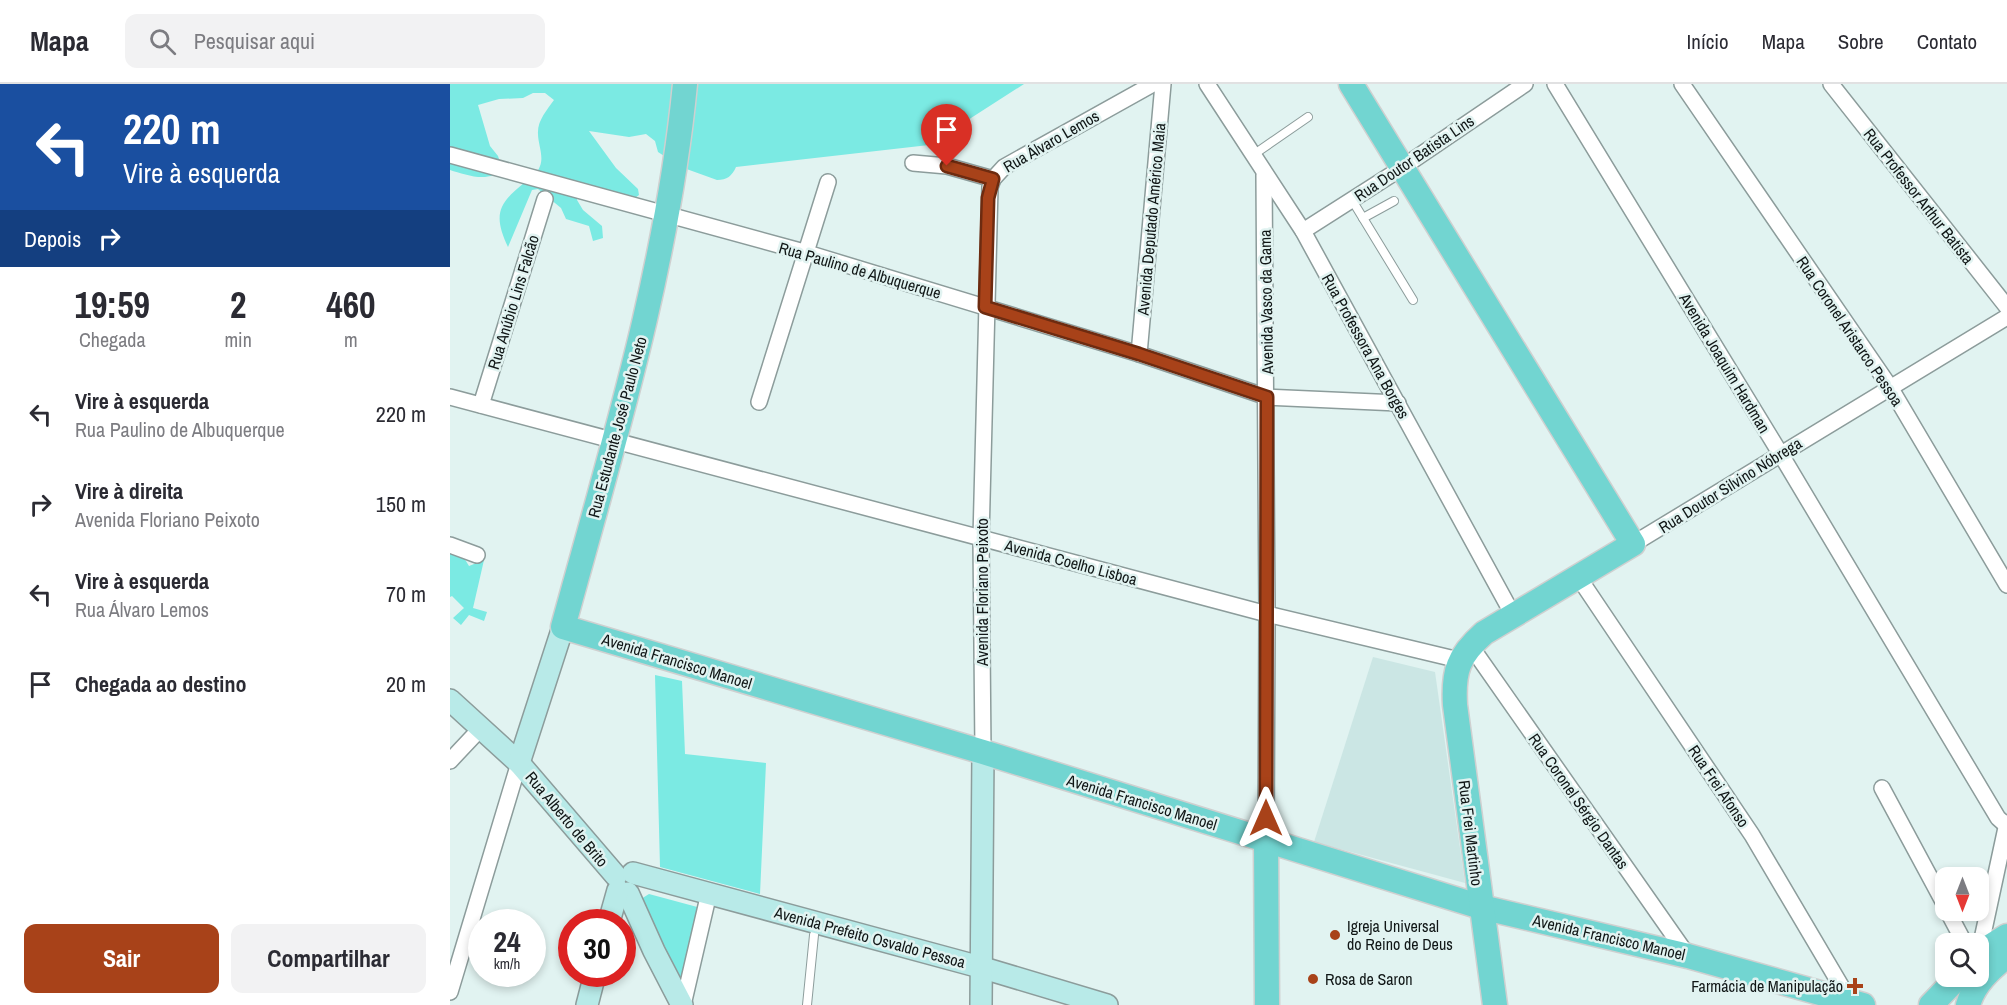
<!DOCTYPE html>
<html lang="pt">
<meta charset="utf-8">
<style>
:root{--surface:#fff;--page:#f2f2f3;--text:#2b2b33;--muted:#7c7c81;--line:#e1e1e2;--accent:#a84219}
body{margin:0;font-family:"Archivo Narrow",sans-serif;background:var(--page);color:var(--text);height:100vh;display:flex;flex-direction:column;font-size:22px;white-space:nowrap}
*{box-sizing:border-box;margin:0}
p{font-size:20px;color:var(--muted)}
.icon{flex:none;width:33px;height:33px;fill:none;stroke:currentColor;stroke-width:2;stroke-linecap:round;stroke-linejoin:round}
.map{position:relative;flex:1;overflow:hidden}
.sheet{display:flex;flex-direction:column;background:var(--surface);width:450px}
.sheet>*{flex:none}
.top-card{background:#1a4fa0;color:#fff;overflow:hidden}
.needle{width:39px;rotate:180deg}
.controls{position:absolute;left:1485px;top:783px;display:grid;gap:12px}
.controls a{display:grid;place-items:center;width:54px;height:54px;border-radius:12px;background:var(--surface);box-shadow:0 3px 9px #0003;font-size:30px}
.speed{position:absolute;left:18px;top:825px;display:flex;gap:12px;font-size:30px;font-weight:700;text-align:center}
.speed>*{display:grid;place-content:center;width:78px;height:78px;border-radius:50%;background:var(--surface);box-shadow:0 3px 9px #0003;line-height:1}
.speed small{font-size:15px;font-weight:400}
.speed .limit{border:9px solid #d22;background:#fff;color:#111}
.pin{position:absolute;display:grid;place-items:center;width:51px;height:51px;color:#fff;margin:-62px -26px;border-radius:50% 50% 50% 0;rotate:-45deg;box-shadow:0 0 6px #0007}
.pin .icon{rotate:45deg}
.me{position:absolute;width:66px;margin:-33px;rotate:0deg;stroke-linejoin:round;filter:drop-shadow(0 0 4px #0008)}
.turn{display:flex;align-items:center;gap:21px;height:126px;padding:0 24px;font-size:27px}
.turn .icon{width:78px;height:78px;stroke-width:2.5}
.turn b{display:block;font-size:42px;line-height:51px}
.then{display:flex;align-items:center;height:57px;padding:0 24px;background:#0003;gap:12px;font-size:22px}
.eta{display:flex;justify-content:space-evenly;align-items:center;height:102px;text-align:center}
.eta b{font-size:36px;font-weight:700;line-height:42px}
.primary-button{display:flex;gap:12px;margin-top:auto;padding:12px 24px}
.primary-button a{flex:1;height:69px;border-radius:12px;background:var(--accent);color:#fff;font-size:24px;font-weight:700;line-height:69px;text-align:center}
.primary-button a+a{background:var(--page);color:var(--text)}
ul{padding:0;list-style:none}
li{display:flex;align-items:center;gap:18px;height:90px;padding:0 24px}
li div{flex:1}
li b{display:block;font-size:22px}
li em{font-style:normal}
header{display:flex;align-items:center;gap:36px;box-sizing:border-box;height:84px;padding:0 30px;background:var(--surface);border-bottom:2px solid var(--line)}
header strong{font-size:28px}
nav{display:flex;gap:33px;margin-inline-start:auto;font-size:21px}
.search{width:420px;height:54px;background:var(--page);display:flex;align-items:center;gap:15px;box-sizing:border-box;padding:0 21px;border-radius:12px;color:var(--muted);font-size:22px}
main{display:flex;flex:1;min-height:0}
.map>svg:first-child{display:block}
.built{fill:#cbe6e4}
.green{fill:#7beae3}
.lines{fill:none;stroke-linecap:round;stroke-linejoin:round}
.lane-casing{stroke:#8c9c9b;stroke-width:10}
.street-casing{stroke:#8c9c9b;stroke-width:18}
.secondary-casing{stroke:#8c9c9b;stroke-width:24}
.primary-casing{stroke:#cfd0d0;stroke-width:27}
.lane{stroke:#fff;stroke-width:8}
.street{stroke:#fff;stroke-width:15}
.secondary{stroke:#b8eae8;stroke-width:21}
.primary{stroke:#72d5d1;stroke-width:24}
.route-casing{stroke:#6d2b10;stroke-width:15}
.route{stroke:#a84219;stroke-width:10}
.poi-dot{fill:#a84219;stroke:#e1f3f1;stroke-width:2}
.labels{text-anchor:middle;stroke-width:5;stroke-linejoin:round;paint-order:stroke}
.street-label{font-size:16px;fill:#101616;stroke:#e1f3f1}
.poi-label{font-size:16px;fill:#101616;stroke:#e1f3f1;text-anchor:start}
</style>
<header>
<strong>Mapa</strong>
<div class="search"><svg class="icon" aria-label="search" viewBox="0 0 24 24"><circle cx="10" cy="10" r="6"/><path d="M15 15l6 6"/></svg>Pesquisar aqui</div>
<nav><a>Início</a><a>Mapa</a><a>Sobre</a><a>Contato</a></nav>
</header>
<main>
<section class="sheet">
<div class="top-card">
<div class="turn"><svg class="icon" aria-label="left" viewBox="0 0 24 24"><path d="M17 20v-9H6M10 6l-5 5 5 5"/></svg><div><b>220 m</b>Vire à esquerda</div></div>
<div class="then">Depois<svg class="icon" aria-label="right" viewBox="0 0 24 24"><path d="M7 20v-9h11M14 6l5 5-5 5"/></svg></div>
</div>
<div class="eta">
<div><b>19:59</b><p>Chegada</p></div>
<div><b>2</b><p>min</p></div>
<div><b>460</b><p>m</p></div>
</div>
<ul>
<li><svg class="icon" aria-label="left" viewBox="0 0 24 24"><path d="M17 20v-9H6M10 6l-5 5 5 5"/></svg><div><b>Vire à esquerda</b><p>Rua Paulino de Albuquerque</p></div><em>220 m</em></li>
<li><svg class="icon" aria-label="right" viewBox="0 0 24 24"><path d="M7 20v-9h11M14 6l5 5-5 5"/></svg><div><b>Vire à direita</b><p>Avenida Floriano Peixoto</p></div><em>150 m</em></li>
<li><svg class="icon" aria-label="left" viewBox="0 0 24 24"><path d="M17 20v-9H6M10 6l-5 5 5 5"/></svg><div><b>Vire à esquerda</b><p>Rua Álvaro Lemos</p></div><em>70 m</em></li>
<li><svg class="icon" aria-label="arrive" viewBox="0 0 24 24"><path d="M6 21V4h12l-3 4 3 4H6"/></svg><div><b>Chegada ao destino</b></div><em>20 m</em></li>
</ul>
<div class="primary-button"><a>Sair</a><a>Compartilhar</a></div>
</section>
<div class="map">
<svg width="1557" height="921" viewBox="0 0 1557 921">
<rect width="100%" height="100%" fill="#e1f3f1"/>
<path class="built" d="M 923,573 L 985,588 L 1015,799 L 864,758 Z"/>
<g class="green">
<path d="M 0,0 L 574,0 L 479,61 L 286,83 C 282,92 277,96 267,96 L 231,83 L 208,68 L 205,57 L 196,50 L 179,53 L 139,47 L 166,84 L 188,105 L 189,111 L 185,114 L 128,110 L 127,116 L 133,126 L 152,142 L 153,154 L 143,157 L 139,142 L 116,135 L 111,124 L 88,105 L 82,106 L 58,163 C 43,131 48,120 74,99 C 80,95 88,89 90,82 C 94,72 88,60 88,50 C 87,37 97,26 104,16 L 95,9 L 83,9 L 73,14 L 49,15 L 28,21 L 40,62 L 48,72 L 52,84 C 41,100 16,91 0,86 Z"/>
<path d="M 0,465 L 11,469 L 19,482 L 34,476 L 23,524 L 37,528 L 34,537 L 19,531 L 11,541 L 3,534 L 14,524 L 2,512 L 0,513 Z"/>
<path d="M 205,591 L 232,597 L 235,670 L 316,679 L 310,810 L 210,783 Z"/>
<path d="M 199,810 L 251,824 L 237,898 L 227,899 L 191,815 Z"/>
</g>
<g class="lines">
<defs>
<g id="lane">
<path d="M 803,71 L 858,33"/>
<path d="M 902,116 L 963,216"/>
<path d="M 913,134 L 944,117"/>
<path d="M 357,921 L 364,851"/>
</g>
<g id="street">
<path d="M 757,0 L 853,147 L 1063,531"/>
<path d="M 1105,0 L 1330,369 L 1548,734 L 1557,742"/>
<path d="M 1232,0 L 1440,303 L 1557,501"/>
<path d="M 1381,0 L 1557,223"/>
<path d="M 0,71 L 354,168 L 689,270 L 817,313 L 948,319"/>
<path d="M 463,79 L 497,82 L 543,95"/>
<path d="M 814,91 L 817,530 L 816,756"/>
<path d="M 853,147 L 947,87 L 1075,0"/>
<path d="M 689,270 L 713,0"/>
<path d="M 0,313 L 817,530 L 1009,576"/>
<path d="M 309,318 L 378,98"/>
<path d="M 31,321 L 95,115"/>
<path d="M 1183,460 L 1557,233"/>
<path d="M 0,461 L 27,471"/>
<path d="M 1129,494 L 1302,751 L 1400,917"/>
<path d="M 1020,561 L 1238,872"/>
<path d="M 533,668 L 531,454 L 540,103 L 543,95 L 554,83 L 703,0"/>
<path d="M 0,677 L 31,644"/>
<path d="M 1432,704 L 1496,823"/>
<path d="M 1497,826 L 1515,860"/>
<path d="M 1529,869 L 1557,739"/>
<path d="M 0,908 L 69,679"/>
<path d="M 233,921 L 259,809"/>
</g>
<g id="secondary">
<path d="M 0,616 L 69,679 L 166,792"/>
<path d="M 69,679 L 113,543"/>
<path d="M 183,789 L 530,883 L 657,921"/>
<path d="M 178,809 L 204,867 L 232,921"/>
<path d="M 159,838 L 168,806"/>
<path d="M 137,921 L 145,890"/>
<path d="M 531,921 L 533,668"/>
</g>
<g id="primary">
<path d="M 235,0 C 217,186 162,364 113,543 L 533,668 L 1031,823 L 1238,872 L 1413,921"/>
<path d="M 901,0 L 1183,460 L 1034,549 C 1008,572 1003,587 1005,621 L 1045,921"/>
<path d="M 816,756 L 817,921"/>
<path d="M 1528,870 L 1557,852"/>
<path d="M 1481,921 L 1509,892"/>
<path d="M 1518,921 C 1524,900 1540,885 1557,872"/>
</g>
</defs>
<use href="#lane" class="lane-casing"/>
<use href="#street" class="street-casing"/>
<use href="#secondary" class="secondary-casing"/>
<use href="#primary" class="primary-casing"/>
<use href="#lane" class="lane"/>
<use href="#street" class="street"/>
<use href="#secondary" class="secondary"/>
<use href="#primary" class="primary"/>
</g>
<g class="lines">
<defs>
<path id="route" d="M 497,82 L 543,95 L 538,114 L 535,223 L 689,270 L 817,313 L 816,734"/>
</defs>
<use href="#route" class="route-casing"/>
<use href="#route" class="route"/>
</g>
<g class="poi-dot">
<circle cx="885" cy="851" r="6"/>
<circle cx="863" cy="895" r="6"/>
<path d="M1402 893h6v6h6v6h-6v6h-6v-6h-6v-6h6z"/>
</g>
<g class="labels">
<g class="street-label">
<text transform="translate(601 57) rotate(-30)" y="6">Rua Álvaro Lemos</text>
<text transform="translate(964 74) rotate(-34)" y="6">Rua Doutor Batista Lins</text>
<text transform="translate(1469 112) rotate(52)" y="6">Rua Professor Arthur Batista</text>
<text transform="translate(701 135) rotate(-85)" y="6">Avenida Deputado Américo Maia</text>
<text transform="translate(410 186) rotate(16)" y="6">Rua Paulino de Albuquerque</text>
<text transform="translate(63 218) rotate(-73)" y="6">Rua Anúbio Lins Falcão</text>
<text transform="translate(816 218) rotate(-91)" y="6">Avenida Vasco da Gama</text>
<text transform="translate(1400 247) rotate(56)" y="6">Rua Coronel Aristarco Pessoa</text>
<text transform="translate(916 262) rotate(61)" y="6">Rua Professora Ana Borges</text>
<text transform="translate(1275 279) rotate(59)" y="6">Avenida Joaquim Hardman</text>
<text transform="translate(167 343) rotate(-75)" y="6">Rua Estudante José Paulo Neto</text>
<text transform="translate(1280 401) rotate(-32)" y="6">Rua Doutor Silvino Nóbrega</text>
<text transform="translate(621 478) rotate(15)" y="6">Avenida Coelho Lisboa</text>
<text transform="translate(532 508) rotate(-90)" y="6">Avenida Floriano Peixoto</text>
<text transform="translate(227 577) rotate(17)" y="6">Avenida Francisco Manoel</text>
<text transform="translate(1269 702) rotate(56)" y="6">Rua Frei Afonso</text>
<text transform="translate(1129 717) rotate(55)" y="6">Rua Coronel Sérgio Dantas</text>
<text transform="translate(692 718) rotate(17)" y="6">Avenida Francisco Manoel</text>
<text transform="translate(117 735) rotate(50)" y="6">Rua Alberto de Brito</text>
<text transform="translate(1021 749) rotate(83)" y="6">Rua Frei Martinho</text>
<text transform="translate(420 853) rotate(15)" y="6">Avenida Prefeito Osvaldo Pessoa</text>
<text transform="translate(1159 853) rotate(13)" y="6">Avenida Francisco Manoel</text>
</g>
<g class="poi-label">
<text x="897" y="848">Igreja Universal<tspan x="897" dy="18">do Reino de Deus</tspan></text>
<text x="875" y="901">Rosa de Saron</text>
<text x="1393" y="908" text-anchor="end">Farmácia de Manipulação</text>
</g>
</g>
</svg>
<div class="controls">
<a><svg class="needle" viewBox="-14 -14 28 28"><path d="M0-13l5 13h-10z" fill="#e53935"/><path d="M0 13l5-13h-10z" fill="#7c7c81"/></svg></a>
<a><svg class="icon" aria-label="search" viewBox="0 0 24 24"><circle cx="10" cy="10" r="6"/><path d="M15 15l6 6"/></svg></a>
</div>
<div class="speed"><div>24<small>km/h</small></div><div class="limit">30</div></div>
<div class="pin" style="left:497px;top:82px;background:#d93025"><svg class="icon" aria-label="arrive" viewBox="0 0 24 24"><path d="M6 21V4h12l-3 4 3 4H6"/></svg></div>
<svg class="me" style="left:816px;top:734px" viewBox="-20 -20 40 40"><path d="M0-17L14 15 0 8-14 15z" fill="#a84219" stroke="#fff" stroke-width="4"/></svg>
</div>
</main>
